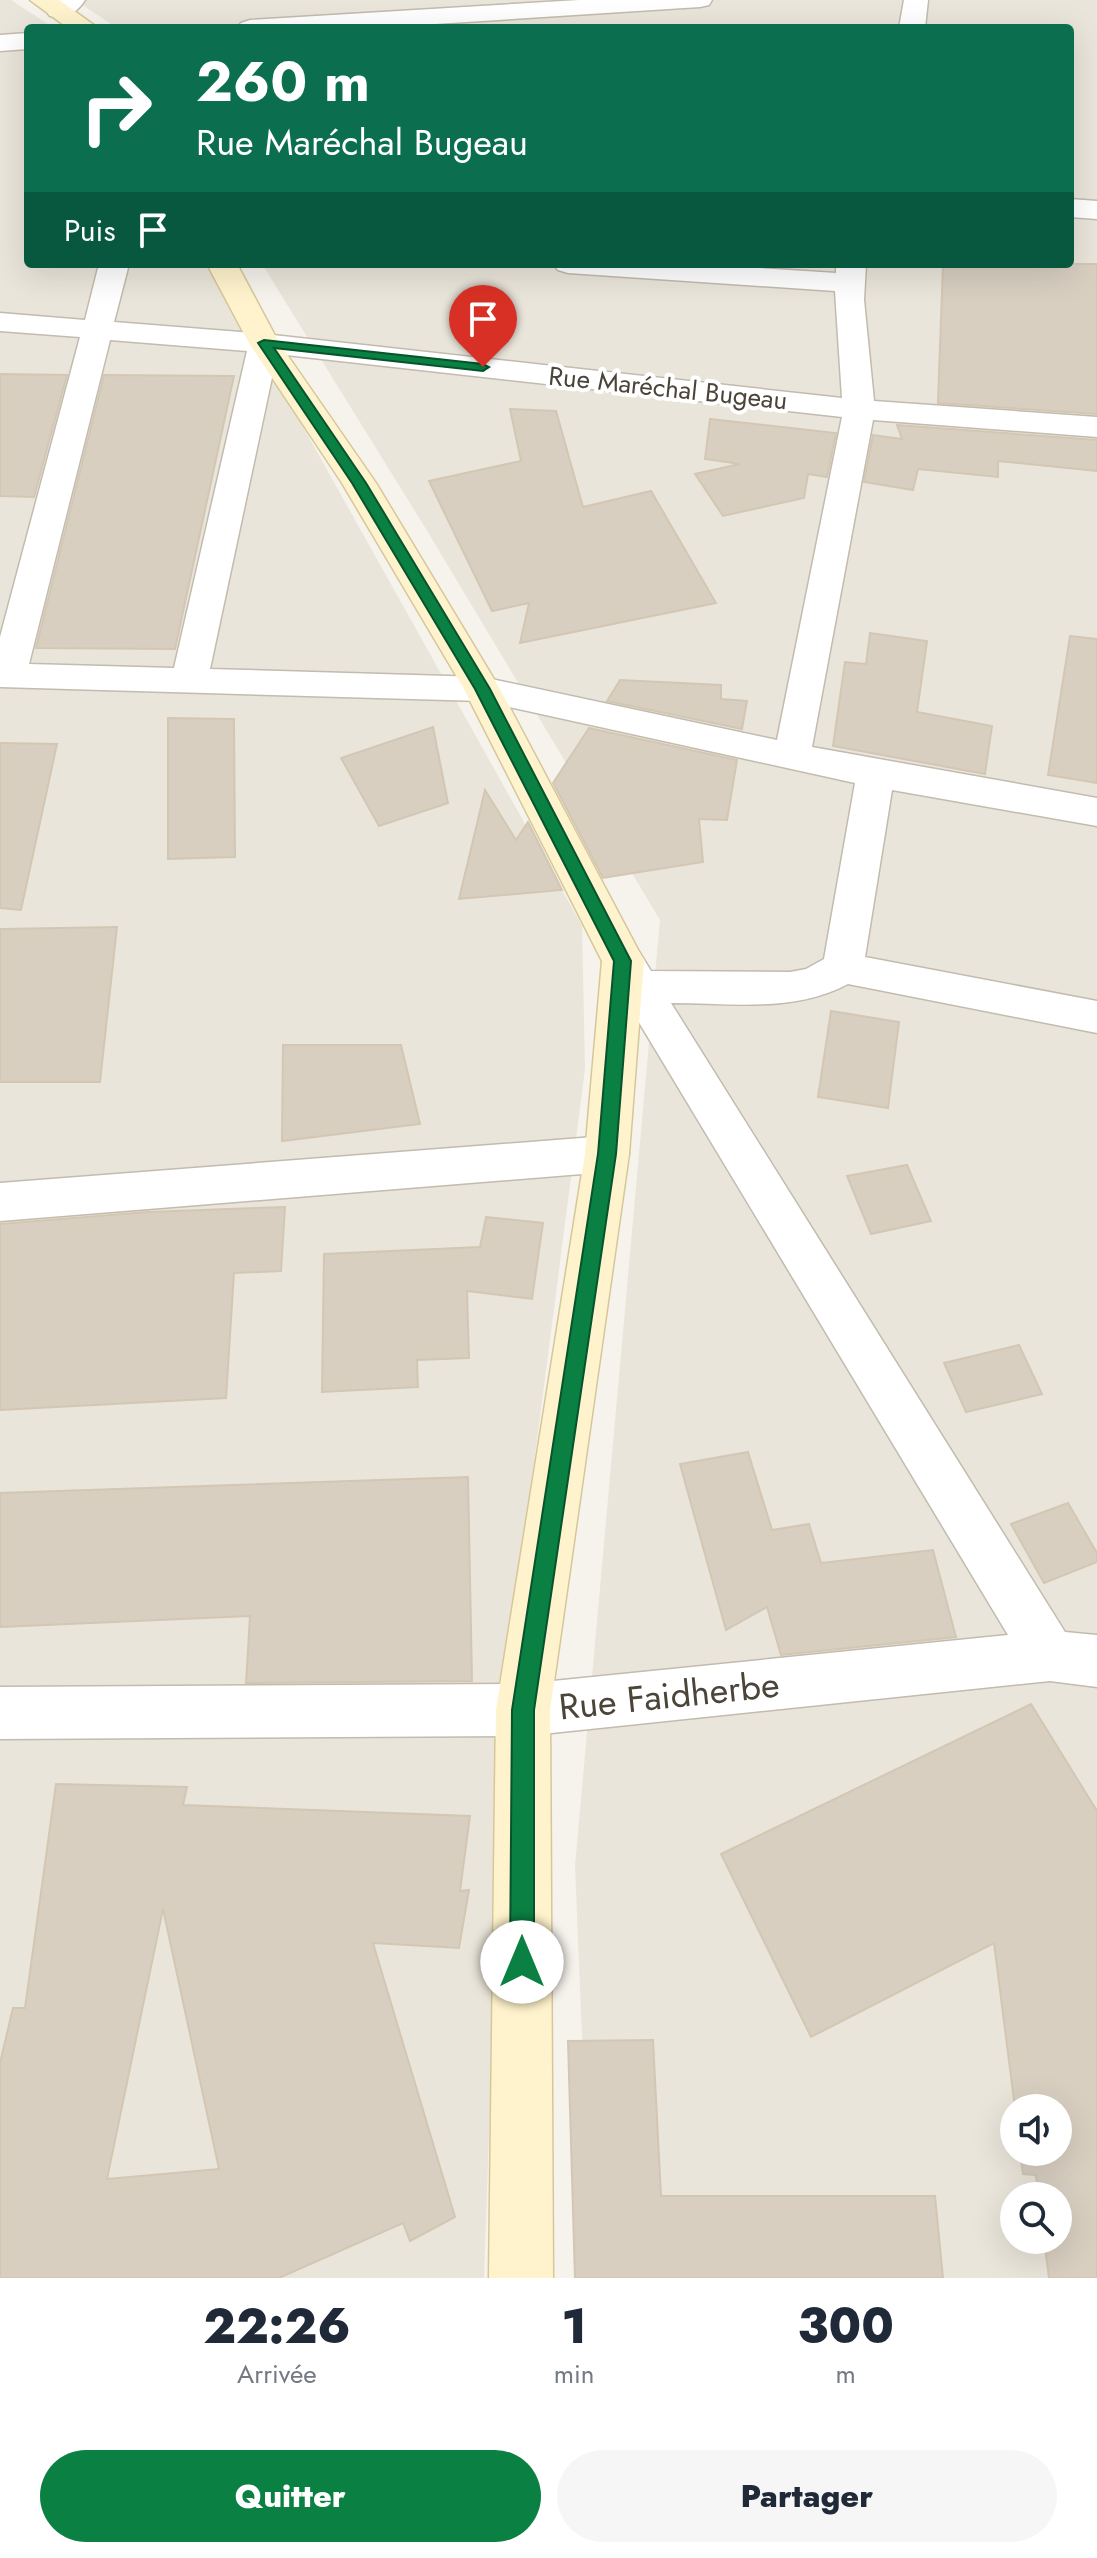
<!DOCTYPE html>
<html lang="fr">
<meta charset="utf-8">
<style>
:root{--surface:#fff;--page:#f6f6f7;--text:#1f2937;--muted:#747a83;--accent:#0b8043}
body{margin:0;font-family:Jost,sans-serif;background:var(--page);color:var(--text);height:100vh;display:flex;flex-direction:column;font-size:30px;white-space:nowrap}
*{box-sizing:border-box;margin:0}
p{font-size:26px;color:var(--muted)}
.icon{flex:none;width:44px;height:44px;fill:none;stroke:currentColor;stroke-width:2;stroke-linecap:round;stroke-linejoin:round}
.map{position:relative;height:2278px;overflow:hidden}
.sheet{display:flex;flex-direction:column;background:var(--surface);flex:1}
.sheet>*{flex:none}
.hud{position:absolute;left:24px;top:24px;width:1050px;height:244px;border-radius:8px;box-shadow:0 8px 32px #0002;background:#0b6e4f;color:#fff;overflow:hidden}
.fabs{position:absolute;left:1000px;top:2094px;display:grid;gap:16px}
.fabs a{display:grid;place-items:center;width:72px;height:72px;border-radius:50%;background:var(--surface);box-shadow:0 8px 32px #0002;font-size:40px}
.pin{position:absolute;display:grid;place-items:center;width:68px;height:68px;color:#fff;margin:-82px -34px;border-radius:50% 50% 50% 0;rotate:-45deg;box-shadow:0 0 8px #0007}
.pin .icon{rotate:45deg}
.me{position:absolute;width:88px;margin:-44px;rotate:0deg;stroke-linejoin:round;filter:drop-shadow(0 0 6px #0008)}
.turn{display:flex;align-items:center;gap:28px;height:168px;padding:0 40px;font-size:36px}
.turn .icon{width:104px;height:104px;stroke-width:2.5}
.turn b{display:block;font-size:56px;line-height:68px}
.then{display:flex;align-items:center;height:76px;padding:0 40px;background:#0003;gap:16px;font-size:30px}
.eta{display:flex;justify-content:space-evenly;align-items:center;height:136px;text-align:center}
.eta b{font-size:48px;font-weight:800;line-height:56px}
.cta{display:flex;gap:16px;margin-top:auto;padding:16px 40px}
.cta a{flex:1;height:92px;border-radius:48px;background:var(--accent);color:#fff;font-size:32px;font-weight:800;line-height:92px;text-align:center}
.cta a+a{background:var(--page);color:var(--text)}
.map>svg:first-child{display:block}
.residential{fill:#eae5da;fill-rule:evenodd}
.building{fill:#d8cfc1;stroke:#d3c7b4;stroke-width:2;fill-rule:evenodd}
.lines{fill:none;stroke-linecap:round;stroke-linejoin:round}
.street-casing{stroke:#c2bbae;stroke-width:3}
.secondary-casing{stroke:#d6c79b;stroke-width:3}
.street{fill:#fff;fill-rule:evenodd}
.secondary{fill:#fff3cd;fill-rule:evenodd}
.route{fill:#0b8043;stroke:#07532c;stroke-width:2}
.labels{text-anchor:middle;stroke-width:8;stroke-linejoin:round;paint-order:stroke}
.far-street-label{font-size:26px;fill:#4b4439;stroke:#fff}
.near-street-label{font-size:36px;fill:#4b4439;stroke:#fff}
</style>
<div class="map">
<svg width="1097" height="2278" viewBox="0 0 1097 2278">
<rect width="100%" height="100%" fill="#f6f3ec"/>
<g class="residential">
<path d="M 0,0 L 11,0 L 54,28 L 28,28 L 28,264 L 212,264 L 582,926 L 585,1069 L 504,1695 L 484,2278 L 0,2278 Z"/>
<path d="M 75,0 L 1097,0 L 1097,2278 L 592,2278 L 575,1866 L 660,920 L 426,529 L 262,264 L 1070,264 L 1070,28 L 117,28 ZM 1014,2108 L 1058,2108 L 1058,2152 L 1014,2152 ZM 1014,2196 L 1058,2196 L 1058,2240 L 1014,2240 Z"/>
</g>
<g class="building">
<path d="M 943,264 L 1097,264 L 1097,414 L 938,403 Z"/>
<path d="M 0,374 L 67,375 L 34,497 L 0,496 Z"/>
<path d="M 104,375 L 234,376 L 175,649 L 36,648 Z"/>
<path d="M 510,409 L 556,411 L 583,507 L 651,491 L 716,603 L 520,643 L 529,603 L 492,611 L 429,481 L 521,461 Z"/>
<path d="M 710,419 L 836,433 L 827,477 L 808,474 L 804,498 L 723,516 L 695,474 L 740,464 L 705,459 Z"/>
<path d="M 897,425 L 1097,440 L 1097,471 L 998,461 L 998,477 L 918,469 L 913,490 L 864,482 L 873,435 L 902,439 Z"/>
<path d="M 870,633 L 927,641 L 917,712 L 992,726 L 985,774 L 833,746 L 845,662 L 866,664 Z"/>
<path d="M 1070,636 L 1097,639 L 1097,783 L 1048,775 Z"/>
<path d="M 620,680 L 721,685 L 721,699 L 747,701 L 742,729 L 607,701 Z"/>
<path d="M 168,718 L 234,719 L 235,857 L 168,859 Z"/>
<path d="M 433,727 L 448,803 L 379,826 L 341,758 Z"/>
<path d="M 589,728 L 737,760 L 727,820 L 699,819 L 703,862 L 603,878 L 553,783 Z"/>
<path d="M 0,743 L 57,744 L 21,910 L 0,908 Z"/>
<path d="M 485,790 L 516,840 L 528,822 L 562,890 L 459,899 Z"/>
<path d="M 117,927 L 100,1082 L 0,1082 L 0,929 Z"/>
<path d="M 831,1011 L 899,1022 L 888,1108 L 818,1097 Z"/>
<path d="M 283,1045 L 401,1045 L 420,1124 L 282,1141 Z"/>
<path d="M 907,1165 L 931,1221 L 871,1234 L 847,1176 Z"/>
<path d="M 285,1207 L 281,1271 L 234,1273 L 226,1398 L 0,1410 L 0,1224 L 147,1212 Z"/>
<path d="M 486,1217 L 543,1223 L 532,1299 L 467,1291 L 469,1358 L 417,1360 L 418,1387 L 322,1392 L 324,1254 L 480,1247 Z"/>
<path d="M 1019,1345 L 1042,1394 L 966,1412 L 944,1363 Z"/>
<path d="M 748,1452 L 772,1530 L 809,1524 L 821,1563 L 933,1550 L 956,1637 L 781,1655 L 767,1607 L 726,1630 L 680,1464 Z"/>
<path d="M 468,1477 L 472,1681 L 246,1683 L 250,1616 L 0,1627 L 0,1493 Z"/>
<path d="M 1068,1503 L 1097,1553 L 1097,1562 L 1044,1583 L 1011,1524 Z"/>
<path d="M 1031,1704 L 1097,1811 L 1097,2278 L 1049,2278 L 1044,2240 L 1058,2240 L 1058,2196 L 1038,2196 L 1036,2175 L 1023,2174 L 1020,2152 L 1058,2152 L 1058,2108 L 1015,2108 L 994,1943 L 811,2037 L 721,1854 Z"/>
<path d="M 56,1784 L 187,1787 L 183,1805 L 470,1816 L 460,1891 L 469,1890 L 459,1948 L 373,1943 L 455,2217 L 410,2241 L 403,2223 L 279,2278 L 0,2278 L 0,2063 L 13,2008 L 25,2008 ZM 163,1909 L 219,2169 L 107,2179 Z"/>
<path d="M 653,2040 L 661,2196 L 935,2196 L 943,2278 L 575,2278 L 568,2041 Z"/>
</g>
<g class="lines">
<defs>
<g id="street">
<path d="M 57,0 L 85,0 C 77,13 65,20 50,16 L 46,11 Z"/>
<path d="M 579,0 L 712,0 L 709,5 L 700,7 L 372,28 L 237,28 L 241,23 L 250,20 Z"/>
<path d="M 904,0 L 928,0 L 925,28 L 899,28 Z"/>
<path d="M 28,33 L 28,49 L 0,51 L 0,35 Z"/>
<path d="M 1070,199 L 1097,201 L 1097,219 L 1070,217 Z"/>
<path d="M 99,264 L 129,264 L 114,322 L 264,334 L 842,398 L 835,291 L 568,273 L 558,270 L 553,264 L 699,264 L 836,273 L 836,264 L 866,264 L 864,300 L 874,401 L 1097,417 L 1097,437 L 873,420 L 812,747 L 1097,798 L 1097,826 L 892,790 L 865,957 L 1097,1001 L 1097,1033 L 848,984 C 794,1013 730,1003 671,1003 L 1065,1632 L 1097,1635 L 1097,1687 L 1050,1681 L 523,1736 L 0,1739 L 0,1687 L 523,1684 L 1008,1635 L 602,961 L 608,950 L 623,946 L 638,950 L 651,971 L 790,972 L 806,969 L 824,959 L 855,783 L 482,701 L 0,687 L 0,637 L 80,337 L 0,331 L 0,313 L 85,320 ZM 110,340 L 247,351 L 174,668 L 29,664 ZM 277,354 L 842,417 L 777,740 L 482,677 L 210,669 Z"/>
<path d="M 607,1136 L 623,1141 L 629,1154 L 623,1167 L 607,1172 L 0,1221 L 0,1183 Z"/>
</g>
<g id="secondary">
<path d="M 30,0 L 59,0 L 98,28 L 68,28 Z"/>
<path d="M 207,264 L 237,264 L 279,343 L 376,483 L 500,689 L 644,961 L 629,1154 L 550,1710 L 553,2278 L 489,2278 L 496,1710 L 585,1154 L 602,961 L 464,689 L 342,483 L 249,343 Z"/>
</g>
</defs>
<use href="#street" class="street-casing"/>
<use href="#secondary" class="secondary-casing"/>
<use href="#street" class="street"/>
<use href="#secondary" class="secondary"/>
</g>
<path class="route" d="M 264,340 L 483,364 L 489,367 L 483,371 L 274,348 L 366,483 L 490,689 L 631,961 L 616,1154 L 534,1710 L 534,1962 L 531,1971 L 522,1974 L 514,1971 L 510,1962 L 512,1710 L 598,1154 L 614,961 L 475,689 L 352,483 L 258,343 Z"/>
<g class="labels">
<g class="far-street-label">
<text transform="translate(668 388) rotate(6)" y="9">Rue Maréchal Bugeau</text>
</g>
<g class="near-street-label">
<text transform="translate(669 1695) rotate(-6)" y="13">Rue Faidherbe</text>
</g>
</g>
</svg>
<div class="fabs">
<a><svg class="icon" aria-label="sound" viewBox="0 0 24 24"><path d="M4 9h4l5-4v14l-5-4H4zM17 9q2 3 0 6"/></svg></a>
<a><svg class="icon" aria-label="search" viewBox="0 0 24 24"><circle cx="10" cy="10" r="6"/><path d="M15 15l6 6"/></svg></a>
</div>
<div class="pin" style="left:483px;top:367px;background:#d93025"><svg class="icon" aria-label="arrive" viewBox="0 0 24 24"><path d="M6 21V4h12l-3 4 3 4H6"/></svg></div>
<svg class="me" style="left:522px;top:1962px" viewBox="-20 -20 40 40"><circle r="19" fill="#fff"/><path d="M0-13L10 11 0 6-10 11z" fill="#0b8043"/></svg>
<div class="hud">
<div class="turn"><svg class="icon" aria-label="right" viewBox="0 0 24 24"><path d="M7 20v-9h11M14 6l5 5-5 5"/></svg><div><b>260 m</b>Rue Maréchal Bugeau</div></div>
<div class="then">Puis<svg class="icon" aria-label="arrive" viewBox="0 0 24 24"><path d="M6 21V4h12l-3 4 3 4H6"/></svg></div>
</div>
</div>
<section class="sheet">
<div class="eta">
<div><b>22:26</b><p>Arrivée</p></div>
<div><b>1</b><p>min</p></div>
<div><b>300</b><p>m</p></div>
</div>
<div class="cta"><a>Quitter</a><a>Partager</a></div>
</section>
